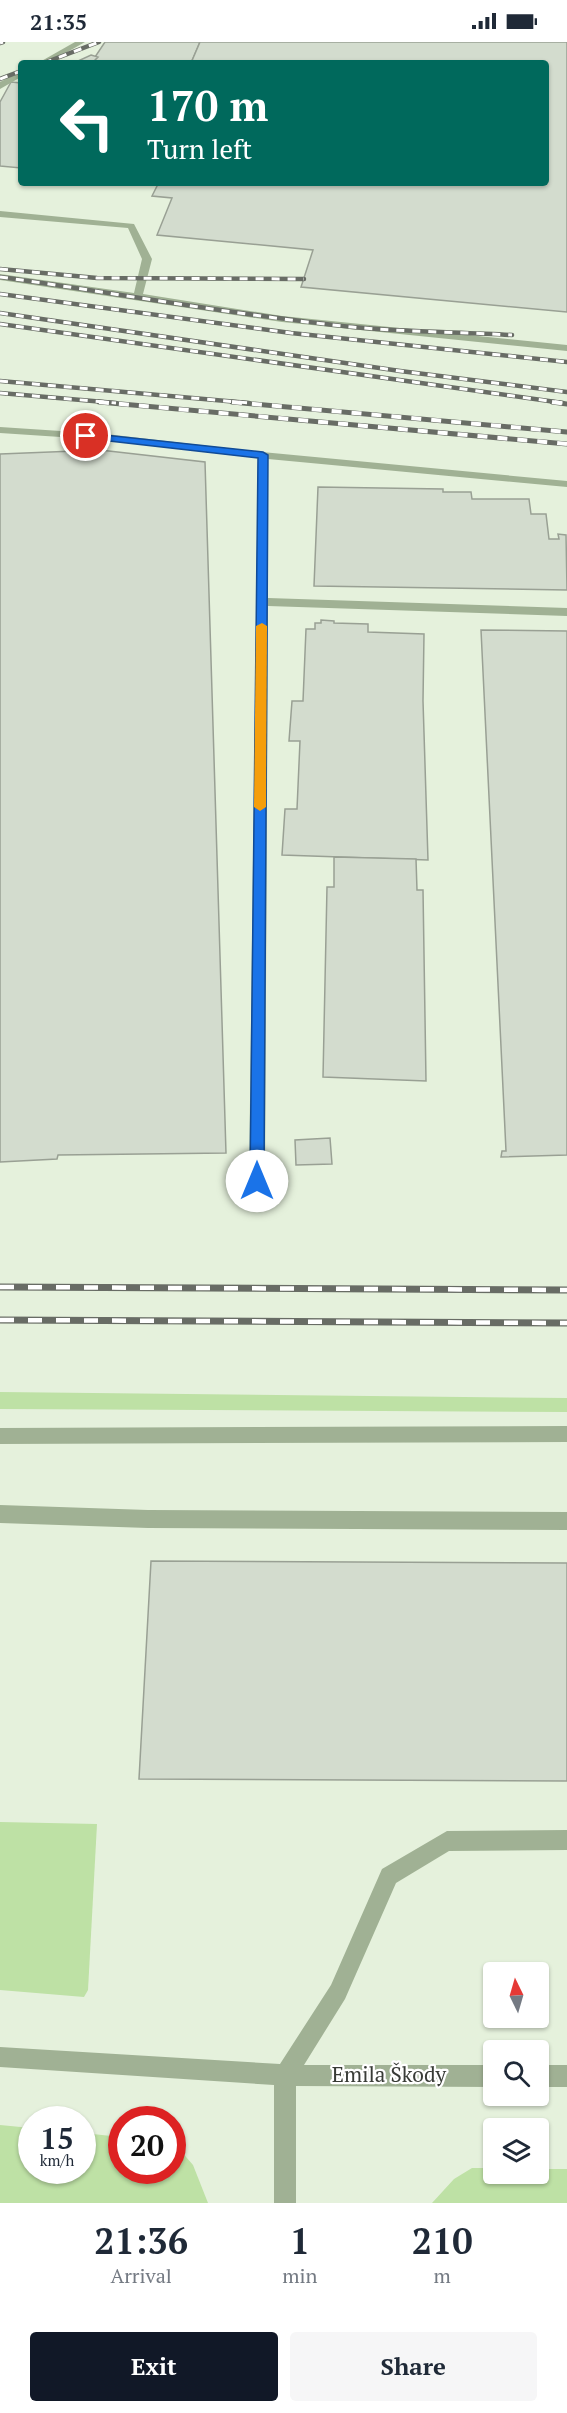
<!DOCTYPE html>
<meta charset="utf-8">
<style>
:root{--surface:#fff;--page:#f6f6f7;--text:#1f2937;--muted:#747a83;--accent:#111827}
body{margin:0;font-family:"PT Serif",serif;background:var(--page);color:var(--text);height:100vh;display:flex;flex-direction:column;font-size:22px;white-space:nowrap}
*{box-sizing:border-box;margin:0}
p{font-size:20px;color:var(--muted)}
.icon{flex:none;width:33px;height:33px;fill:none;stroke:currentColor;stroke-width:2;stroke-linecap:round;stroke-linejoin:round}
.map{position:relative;height:2161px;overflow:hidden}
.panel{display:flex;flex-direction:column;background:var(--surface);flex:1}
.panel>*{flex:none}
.hud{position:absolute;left:18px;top:18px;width:531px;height:126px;border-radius:6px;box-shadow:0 2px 4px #0004;background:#00695c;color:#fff;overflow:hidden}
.needle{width:39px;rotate:355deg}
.controls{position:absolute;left:483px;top:1920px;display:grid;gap:12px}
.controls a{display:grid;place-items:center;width:66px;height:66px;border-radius:6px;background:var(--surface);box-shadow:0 2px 4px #0004;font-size:30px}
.speed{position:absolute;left:18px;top:2064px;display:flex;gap:12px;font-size:30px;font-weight:700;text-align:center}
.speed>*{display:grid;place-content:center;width:78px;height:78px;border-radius:50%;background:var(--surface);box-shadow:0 2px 4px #0004;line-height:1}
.speed small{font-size:15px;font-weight:400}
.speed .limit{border:9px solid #d22;background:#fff;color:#111}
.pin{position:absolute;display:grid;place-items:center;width:51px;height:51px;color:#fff;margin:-26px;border:3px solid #fff;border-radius:50%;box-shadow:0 2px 6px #0007}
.me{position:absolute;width:66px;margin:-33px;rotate:0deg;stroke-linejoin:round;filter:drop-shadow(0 0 4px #0008)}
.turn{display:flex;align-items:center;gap:21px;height:126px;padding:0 30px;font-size:27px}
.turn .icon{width:78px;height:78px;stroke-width:2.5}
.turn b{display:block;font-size:42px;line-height:51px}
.eta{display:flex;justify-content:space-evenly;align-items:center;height:102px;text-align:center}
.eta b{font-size:36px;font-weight:700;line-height:42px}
.cta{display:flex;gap:12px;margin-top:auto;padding:12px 30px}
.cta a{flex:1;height:69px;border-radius:6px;background:var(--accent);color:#fff;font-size:24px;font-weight:700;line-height:69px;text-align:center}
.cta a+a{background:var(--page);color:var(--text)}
.status{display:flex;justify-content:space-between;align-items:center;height:42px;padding:0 30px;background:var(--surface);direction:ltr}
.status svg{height:16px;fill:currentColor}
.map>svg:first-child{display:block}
.built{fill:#e5f1dc;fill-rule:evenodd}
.green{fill:#bee1a5}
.building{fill:#d3dcce;stroke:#99a094;stroke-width:1.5}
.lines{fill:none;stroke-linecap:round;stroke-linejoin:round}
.minor{fill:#a0b194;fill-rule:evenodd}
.rail-far2-casing{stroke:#686c65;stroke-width:4.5}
.rail-far1-casing{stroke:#686c65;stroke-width:5}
.rail-casing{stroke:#686c65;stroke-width:7}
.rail-far2{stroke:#fff;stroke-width:3;stroke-dasharray:8;stroke-linecap:butt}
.rail-far1{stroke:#fff;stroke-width:4;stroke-dasharray:10;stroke-linecap:butt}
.rail{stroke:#fff;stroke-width:4.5;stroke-dasharray:14;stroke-linecap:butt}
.route{fill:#1a73e8;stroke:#114b97;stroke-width:1.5}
.slow{fill:#f59e0b}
.labels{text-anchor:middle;stroke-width:4.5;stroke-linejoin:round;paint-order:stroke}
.near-street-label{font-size:21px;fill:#383b36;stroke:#fff}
</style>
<div class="status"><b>21:35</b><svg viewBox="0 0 49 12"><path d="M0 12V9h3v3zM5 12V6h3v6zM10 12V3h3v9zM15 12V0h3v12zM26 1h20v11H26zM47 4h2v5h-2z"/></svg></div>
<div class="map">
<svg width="567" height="2161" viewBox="0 0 567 2161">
<rect width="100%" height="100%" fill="#f2faec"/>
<path class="built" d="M 0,0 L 567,0 L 567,2161 L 0,2161 ZM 21,21 L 546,21 L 546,141 L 21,141 ZM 494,1930 L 538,1930 L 538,1976 L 494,1976 ZM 494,2008 L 538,2008 L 538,2054 L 494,2054 ZM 32,2078 L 82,2078 L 82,2128 L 32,2128 ZM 122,2078 L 172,2078 L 172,2128 L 122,2128 ZM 494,2086 L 538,2086 L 538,2132 L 494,2132 Z"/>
<g class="green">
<path d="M 0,1350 L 567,1356 L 567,1370 L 0,1367 Z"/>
<path d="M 0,1780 L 97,1782 L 88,1948 L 84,1955 L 0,1948 Z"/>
<path d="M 0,2083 L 31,2086 L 32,2128 L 82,2128 L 83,2091 L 121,2095 L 122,2128 L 172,2128 L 173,2100 L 193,2123 L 208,2161 L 0,2161 Z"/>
<path d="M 472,2126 L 493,2126 L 494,2132 L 538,2132 L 539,2127 L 567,2127 L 567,2161 L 432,2161 L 454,2137 Z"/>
</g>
<g class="building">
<path d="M 105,0 L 200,0 L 191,21 L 91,21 Z"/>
<path d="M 200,0 L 567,0 L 567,270 L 301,245 L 313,208 L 157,193 L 172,156 L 152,154 L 158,142 L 152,141 L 546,141 L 546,21 L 191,21 Z"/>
<path d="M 91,13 L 98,15 L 92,21 L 62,21 L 71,19 L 76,20 Z"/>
<path d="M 11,40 L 21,41 L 21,126 L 0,124 L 0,60 Z"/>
<path d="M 100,408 L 205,420 L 226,1111 L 58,1113 L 57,1117 L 0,1120 L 0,412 Z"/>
<path d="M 318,445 L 443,447 L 443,450 L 471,450 L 472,457 L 529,457 L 531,472 L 546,472 L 549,497 L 559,497 L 558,492 L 566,493 L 567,548 L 314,544 Z"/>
<path d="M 321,578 L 334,579 L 334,581 L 368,582 L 368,590 L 424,592 L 423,659 L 428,818 L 282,813 L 285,767 L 297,767 L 300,699 L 289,699 L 292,659 L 303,659 L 306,587 L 315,587 L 315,581 L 321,581 Z"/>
<path d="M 481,588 L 567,589 L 567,1113 L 501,1115 L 502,1109 L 506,1109 Z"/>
<path d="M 334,815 L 416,817 L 417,848 L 423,848 L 426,1039 L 323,1035 L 327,845 L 334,845 Z"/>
<path d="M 330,1096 L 332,1122 L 296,1123 L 295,1098 Z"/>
<path d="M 151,1519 L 567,1521 L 567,1739 L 139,1737 Z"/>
</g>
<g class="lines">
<g class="minor">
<path d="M 75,0 L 85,0 L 48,21 L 38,21 Z"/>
<path d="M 21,29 L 21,35 L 0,47 L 0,40 Z"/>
<path d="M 0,169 L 134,182 L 152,217 L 143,252 L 282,274 L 567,303 L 567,309 L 282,280 L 0,238 L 0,232 L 134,251 L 142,217 L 128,186 L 0,175 Z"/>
<path d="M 0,385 L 106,392 L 252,409 L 567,439 L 567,445 L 268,417 L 268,556 L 567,566 L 567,574 L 268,564 L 265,1139 L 262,1144 L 257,1146 L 252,1144 L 249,1139 L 258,416 L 106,398 L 0,391 Z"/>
<path d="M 567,1384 L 567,1400 L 0,1402 L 0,1386 Z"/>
<path d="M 0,1463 L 148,1468 L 567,1470 L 567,1488 L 148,1486 L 0,1481 Z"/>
<path d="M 567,1788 L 567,1808 L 449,1809 L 396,1841 L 345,1957 L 304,2023 L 494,2023 L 494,2045 L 296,2044 L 296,2161 L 274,2161 L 274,2043 L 0,2025 L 0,2005 L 280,2022 L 331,1943 L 382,1827 L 447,1789 Z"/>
<rect x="538" y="2023" width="29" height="22"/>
</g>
<defs>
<g id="rail-far2">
<path d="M 0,1 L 3,0"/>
<path d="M 44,21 L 99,0"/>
<path d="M 0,37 L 21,29"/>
<path d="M 0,227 L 97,236 L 304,237"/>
<path d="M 0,235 C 117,251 234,273 352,285 C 405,290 459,290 512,293"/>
<path d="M 0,252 L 291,291 L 567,320"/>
<path d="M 0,271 L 400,329 L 567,350"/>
<path d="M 0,282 L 563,361"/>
<path d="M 0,339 L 249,361"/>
<path d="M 0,351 L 116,361"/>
</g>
<g id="rail-far1">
<path d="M 99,360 L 567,402"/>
<path d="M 232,360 L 567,390"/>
<path d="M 552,360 L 567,362"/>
</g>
<g id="rail">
<path d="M 0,1245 L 567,1248"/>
<path d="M 0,1278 L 567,1281"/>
</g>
</defs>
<use href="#rail-far2" class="rail-far2-casing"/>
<use href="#rail-far1" class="rail-far1-casing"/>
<use href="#rail" class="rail-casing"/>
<use href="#rail-far2" class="rail-far2"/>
<use href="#rail-far1" class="rail-far1"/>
<use href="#rail" class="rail"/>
</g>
<path class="route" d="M 86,391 L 263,410 L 268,413 L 264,1139 L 262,1143 L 252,1143 L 250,1139 L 258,416 L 83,396 L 81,394 Z"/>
<path class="slow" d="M 262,581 L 267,584 L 266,765 L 260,769 L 254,765 L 256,584 Z"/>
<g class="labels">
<g class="near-street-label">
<text x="389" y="2040">Emila Škody</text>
</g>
</g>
</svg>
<div class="controls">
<a><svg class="needle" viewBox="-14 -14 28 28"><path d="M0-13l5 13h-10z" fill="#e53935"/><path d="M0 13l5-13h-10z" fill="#747a83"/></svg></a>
<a><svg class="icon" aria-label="search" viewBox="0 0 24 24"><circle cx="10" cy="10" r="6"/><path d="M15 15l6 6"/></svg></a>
<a><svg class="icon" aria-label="layers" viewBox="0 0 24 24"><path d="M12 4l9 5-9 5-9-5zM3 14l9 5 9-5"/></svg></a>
</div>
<div class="speed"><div>15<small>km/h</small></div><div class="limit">20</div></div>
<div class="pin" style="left:86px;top:394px;background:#d93025"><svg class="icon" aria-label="arrive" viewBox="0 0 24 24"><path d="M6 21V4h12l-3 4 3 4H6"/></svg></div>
<svg class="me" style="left:257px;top:1139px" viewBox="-20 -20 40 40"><circle r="19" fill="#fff"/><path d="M0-13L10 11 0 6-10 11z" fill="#1a73e8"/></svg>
<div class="hud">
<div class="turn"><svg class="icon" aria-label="left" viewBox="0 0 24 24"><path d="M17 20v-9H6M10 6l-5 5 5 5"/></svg><div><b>170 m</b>Turn left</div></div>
</div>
</div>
<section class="panel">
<div class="eta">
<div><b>21:36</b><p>Arrival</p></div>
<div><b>1</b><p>min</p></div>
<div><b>210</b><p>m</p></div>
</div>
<div class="cta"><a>Exit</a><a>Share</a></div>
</section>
